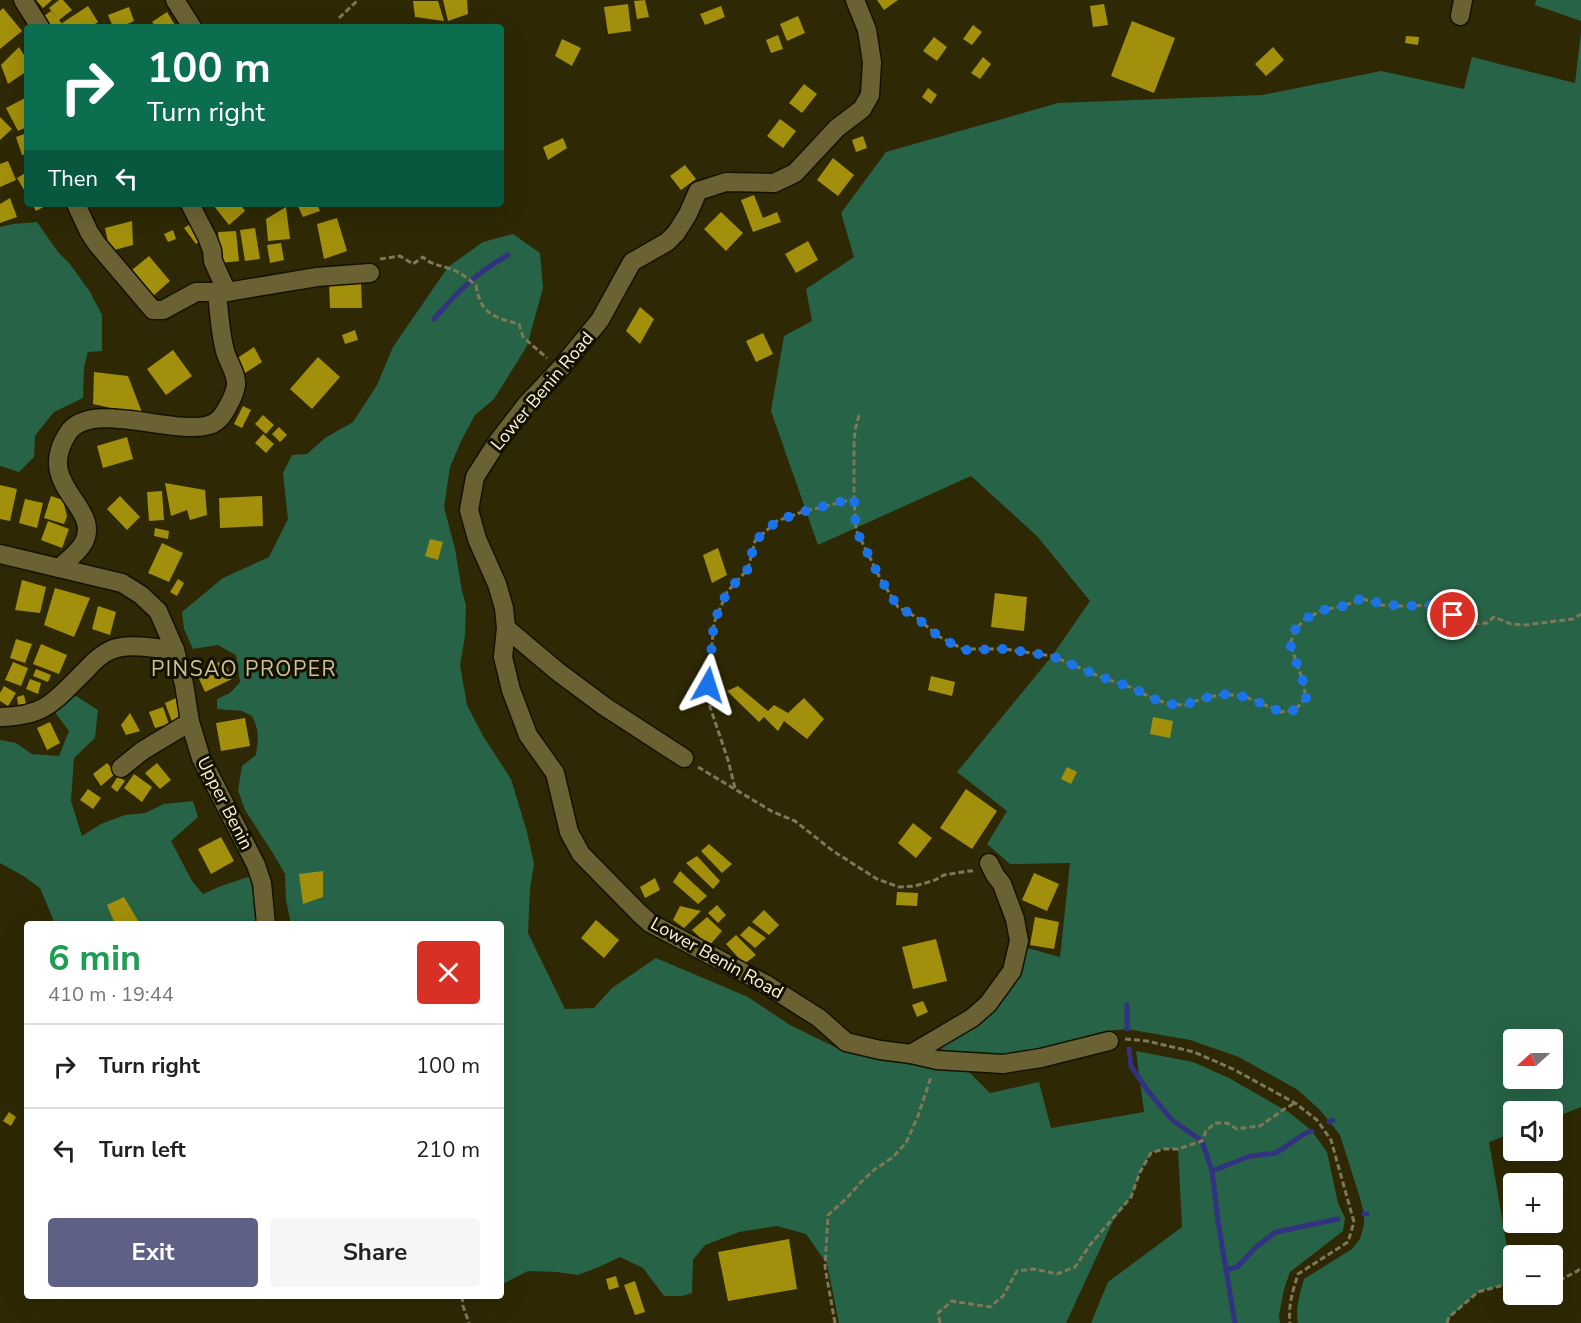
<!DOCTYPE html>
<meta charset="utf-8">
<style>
:root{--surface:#fff;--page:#f6f6f6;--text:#202124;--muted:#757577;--line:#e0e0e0;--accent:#5e6185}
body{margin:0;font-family:"Nunito Sans",sans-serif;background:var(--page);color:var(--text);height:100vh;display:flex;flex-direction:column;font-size:22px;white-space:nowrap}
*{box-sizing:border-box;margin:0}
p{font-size:20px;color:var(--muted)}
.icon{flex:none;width:33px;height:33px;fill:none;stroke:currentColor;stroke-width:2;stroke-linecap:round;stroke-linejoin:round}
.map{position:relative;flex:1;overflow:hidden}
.side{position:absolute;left:24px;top:921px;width:480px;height:378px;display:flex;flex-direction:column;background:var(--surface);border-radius:6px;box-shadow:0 6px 24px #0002}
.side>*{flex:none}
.hud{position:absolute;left:24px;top:24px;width:480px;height:183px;border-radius:6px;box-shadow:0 6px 24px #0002;background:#0b6e4f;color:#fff;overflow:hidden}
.needle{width:39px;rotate:249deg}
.tools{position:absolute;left:1503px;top:1029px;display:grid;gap:12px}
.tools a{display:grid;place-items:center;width:60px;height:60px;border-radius:6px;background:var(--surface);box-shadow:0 6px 24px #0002;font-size:30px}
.pin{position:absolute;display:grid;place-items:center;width:51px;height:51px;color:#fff;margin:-26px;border:3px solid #fff;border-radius:50%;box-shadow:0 2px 6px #0007}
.me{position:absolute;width:66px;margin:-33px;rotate:6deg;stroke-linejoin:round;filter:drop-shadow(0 0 4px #0008)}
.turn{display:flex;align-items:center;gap:21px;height:126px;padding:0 24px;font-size:27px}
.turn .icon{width:78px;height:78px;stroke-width:2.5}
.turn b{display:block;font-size:42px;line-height:51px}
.then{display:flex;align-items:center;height:57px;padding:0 24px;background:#0003;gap:12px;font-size:22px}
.round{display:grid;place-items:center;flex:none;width:63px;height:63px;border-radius:6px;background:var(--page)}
.summary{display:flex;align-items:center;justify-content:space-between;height:102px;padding:0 24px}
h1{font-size:36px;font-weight:700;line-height:45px;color:#1e9e55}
.button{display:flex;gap:12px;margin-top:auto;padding:12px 24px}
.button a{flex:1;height:69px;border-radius:6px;background:var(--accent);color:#fff;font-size:24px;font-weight:700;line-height:69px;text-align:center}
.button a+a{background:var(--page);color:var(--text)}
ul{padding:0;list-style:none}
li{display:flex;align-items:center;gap:18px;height:84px;padding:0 24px;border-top:2px solid var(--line)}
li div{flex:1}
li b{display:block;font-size:22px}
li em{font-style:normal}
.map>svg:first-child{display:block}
.forest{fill:#276346;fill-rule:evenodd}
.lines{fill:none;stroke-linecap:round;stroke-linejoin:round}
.stream{stroke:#333181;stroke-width:5}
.building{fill:#a28f0b}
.minor-casing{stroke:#151100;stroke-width:21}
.path{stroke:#7e7858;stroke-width:3;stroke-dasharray:6 3;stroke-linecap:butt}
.minor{stroke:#6b6234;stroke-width:18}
.route{stroke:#1a73e8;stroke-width:10;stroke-dasharray:0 18}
.labels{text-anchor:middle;stroke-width:6;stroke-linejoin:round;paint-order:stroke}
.street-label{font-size:18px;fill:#faf5dc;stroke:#141101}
.quarter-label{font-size:21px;letter-spacing:1.5px;fill:#ccc391;stroke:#141101}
</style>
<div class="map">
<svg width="1581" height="1323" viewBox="0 0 1581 1323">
<rect width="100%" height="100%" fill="#2e2804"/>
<g class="forest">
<path d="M 1536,0 L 1581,0 L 1581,21 L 1535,5 Z"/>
<path d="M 1581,32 L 1581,1107 L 1553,1118 L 1552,1112 L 1514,1112 L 1513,1133 L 1489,1142 L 1513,1282 L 1478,1292 L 1450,1317 L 1447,1323 L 1298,1323 C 1295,1309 1300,1293 1304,1279 L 1352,1249 L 1360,1239 L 1364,1224 L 1364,1214 L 1360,1198 L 1340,1135 L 1320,1110 L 1298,1090 L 1239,1057 L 1190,1040 L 1127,1029 L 1105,1031 L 1013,1058 L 964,1054 L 935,1048 L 952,1037 L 1024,947 L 1060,957 L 1070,863 L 1010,864 L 987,844 L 1007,811 L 957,772 L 1052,656 L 1090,601 L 1037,536 L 971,476 L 818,545 L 771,411 L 784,336 L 812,321 L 806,289 L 854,257 L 841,213 L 886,152 L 1058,103 L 1262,95 L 1381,71 L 1464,89 L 1472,57 L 1575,83 ZM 1514,1040 L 1552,1040 L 1552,1078 L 1514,1078 Z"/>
<path d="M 37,222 L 58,252 L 70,264 L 90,292 L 102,315 L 102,351 L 88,352 L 84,367 L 83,398 L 54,412 L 41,428 L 35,436 L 34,457 L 19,472 L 0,466 L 0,227 L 13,224 Z"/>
<path d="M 513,234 L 540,253 L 543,288 L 527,346 L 494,399 L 475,415 L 461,441 L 450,467 L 444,507 L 455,549 L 462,591 L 466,605 L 465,636 L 460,665 L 467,705 L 483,736 L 511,779 L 527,832 L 534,864 L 530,889 L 528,933 L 565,1009 L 594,1008 L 612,988 L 656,958 L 748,997 L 790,1025 L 841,1050 L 967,1070 L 990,1093 L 1039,1082 L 1051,1128 L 1144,1112 L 1136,1051 L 1193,1062 L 1229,1078 L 1290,1113 L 1312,1131 L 1327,1152 L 1338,1203 L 1345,1218 L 1343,1231 L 1290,1272 L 1284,1289 L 1279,1315 L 1280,1323 L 1091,1323 L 1108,1282 L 1182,1227 L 1178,1149 L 1163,1149 L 1151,1153 L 1140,1172 L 1131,1197 L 1114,1219 L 1066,1323 L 839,1323 L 827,1264 L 806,1234 L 777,1226 L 739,1232 L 705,1245 L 693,1260 L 692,1293 L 682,1296 L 664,1296 L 643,1268 L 620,1257 L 599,1267 L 578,1275 L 557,1272 L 528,1271 L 501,1285 L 501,924 L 291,924 L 286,900 L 285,874 L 274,855 L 245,810 L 238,790 L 242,766 L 256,755 C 258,738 260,732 252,716 L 242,711 L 217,709 L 217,699 L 230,693 L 240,682 L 236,655 L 218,645 L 193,649 L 184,629 L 182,612 L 223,578 L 269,557 L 288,519 L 283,473 L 292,455 L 307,454 L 325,438 L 353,422 L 377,385 L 393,347 L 448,267 L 483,242 Z"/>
<path d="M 76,696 L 98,710 L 95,738 L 74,758 L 71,801 L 82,836 L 101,824 L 125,815 L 145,813 L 164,804 L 193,801 L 198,817 L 171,841 L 192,881 L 203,894 L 221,886 L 251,876 L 261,924 L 55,924 L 40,888 L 25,877 L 0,863 L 0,740 L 16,743 L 32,754 L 59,756 L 69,731 L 54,711 L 60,699 Z"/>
</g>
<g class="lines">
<g class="stream">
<path d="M 434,319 C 458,291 476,273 508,255"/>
<path d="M 1127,1005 L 1127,1029"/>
<path d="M 1129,1049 L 1131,1066 L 1148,1091 L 1172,1120 L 1202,1141 L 1212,1171 L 1218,1221 L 1235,1323"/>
<path d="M 1329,1122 L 1333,1120"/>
<path d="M 1212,1171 L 1250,1156 L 1276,1153 L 1304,1134 L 1312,1131"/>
<path d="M 1364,1214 L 1367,1214"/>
<path d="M 1226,1270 L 1237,1267 L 1257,1246 L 1276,1232 L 1338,1219"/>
</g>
</g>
<g class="building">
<path d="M 36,0 L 52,0 L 43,8 Z"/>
<path d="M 59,0 L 63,0 L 72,10 L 59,20 L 63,25 L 61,27 L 48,27 L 41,18 L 51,11 L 57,18 L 49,8 Z"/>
<path d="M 443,0 L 467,0 L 468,14 L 448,21 Z"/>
<path d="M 645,0 L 649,17 L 637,19 L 634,1 Z"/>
<path d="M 877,0 L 898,0 L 884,10 Z"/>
<path d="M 413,1 L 438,1 L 444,21 L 415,17 Z"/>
<path d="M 628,4 L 631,31 L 608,34 L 604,7 Z"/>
<path d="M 1104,4 L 1108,25 L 1093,27 L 1090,6 Z"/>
<path d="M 88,6 L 98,22 L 91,27 L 65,27 L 62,23 Z"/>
<path d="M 721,6 L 725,17 L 705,25 L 700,14 Z"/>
<path d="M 129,7 L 134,21 L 121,27 L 113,27 L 108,15 Z"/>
<path d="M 3,8 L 22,31 L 0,49 L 0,11 Z"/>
<path d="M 167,12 L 176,27 L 156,27 L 152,22 Z"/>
<path d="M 798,16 L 805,33 L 787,41 L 780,24 Z"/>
<path d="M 1132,21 L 1175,38 L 1154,93 L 1111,76 Z"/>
<path d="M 973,25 L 982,32 L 972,45 L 963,39 Z"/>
<path d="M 778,35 L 783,49 L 771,53 L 766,40 Z"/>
<path d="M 1406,36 L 1419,37 L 1418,45 L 1405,43 Z"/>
<path d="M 934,37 L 947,47 L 937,61 L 923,51 Z"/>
<path d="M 562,39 L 581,48 L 572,66 L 555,56 Z"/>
<path d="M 19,47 L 27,60 L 27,71 L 8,84 L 1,65 Z"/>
<path d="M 1273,47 L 1284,60 L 1266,76 L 1255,64 Z"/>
<path d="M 983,57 L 991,64 L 980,79 L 971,73 Z"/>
<path d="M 804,84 L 817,94 L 802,113 L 789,103 Z"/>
<path d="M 928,88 L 937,95 L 931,104 L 922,97 Z"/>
<path d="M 27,97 L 27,127 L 18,131 L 6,108 Z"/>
<path d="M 0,117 L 12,129 L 0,140 Z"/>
<path d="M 780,119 L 796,131 L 783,148 L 767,136 Z"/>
<path d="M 27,133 L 27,154 L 22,155 L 16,137 Z"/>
<path d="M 863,136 L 867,148 L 856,152 L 852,140 Z"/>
<path d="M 563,138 L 567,148 L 548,160 L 543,147 Z"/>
<path d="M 833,158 L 854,175 L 838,196 L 817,180 Z"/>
<path d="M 8,161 L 16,180 L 0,187 L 0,164 Z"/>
<path d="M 685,165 L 696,179 L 681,190 L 670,176 Z"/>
<path d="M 27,172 L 27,195 L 17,178 Z"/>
<path d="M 754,195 L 763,218 L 777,212 L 781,222 L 753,232 L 741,200 Z"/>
<path d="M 10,198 L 17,217 L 0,223 L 0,204 Z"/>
<path d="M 32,204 L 49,204 L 36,211 Z"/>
<path d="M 216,204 L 240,204 L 245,211 L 229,225 L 214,206 Z"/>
<path d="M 297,204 L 317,204 L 320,211 L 303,217 Z"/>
<path d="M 286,207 L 290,239 L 268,241 L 266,219 Z"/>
<path d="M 721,212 L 743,233 L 726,251 L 704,229 Z"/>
<path d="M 337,218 L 347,251 L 324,259 L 317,224 Z"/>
<path d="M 132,221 L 133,245 L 110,251 L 105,228 Z"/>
<path d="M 195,221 L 206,237 L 196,244 L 184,228 Z"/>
<path d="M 255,228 L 260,259 L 245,261 L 240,230 Z"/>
<path d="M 173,230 L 176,239 L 168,242 L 164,234 Z"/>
<path d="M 236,231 L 239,261 L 221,263 L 218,232 Z"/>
<path d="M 808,241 L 818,260 L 796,273 L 785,254 Z"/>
<path d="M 281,243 L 284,260 L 270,263 L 267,245 Z"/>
<path d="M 149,256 L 170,281 L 153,296 L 132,270 Z"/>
<path d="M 329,282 L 361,282 L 362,308 L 330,308 Z"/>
<path d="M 640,307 L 654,319 L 640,344 L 626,331 Z"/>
<path d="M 355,330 L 358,340 L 345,344 L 342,335 Z"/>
<path d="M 763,333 L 773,354 L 756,362 L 746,341 Z"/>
<path d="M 254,347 L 262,362 L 245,373 L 236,359 Z"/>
<path d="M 173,350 L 192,376 L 166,395 L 147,369 Z"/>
<path d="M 318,357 L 340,377 L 312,409 L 290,389 Z"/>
<path d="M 94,372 L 128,376 L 143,415 L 93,404 Z"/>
<path d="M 243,406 L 251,410 L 242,428 L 234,424 Z"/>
<path d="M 263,415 L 274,425 L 266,434 L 255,424 Z"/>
<path d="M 279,427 L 287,435 L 280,442 L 272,434 Z"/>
<path d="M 263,434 L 274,444 L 266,453 L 255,443 Z"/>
<path d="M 127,437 L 133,459 L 103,468 L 97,446 Z"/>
<path d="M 165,483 L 205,490 L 207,515 L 190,520 L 187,510 L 171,516 Z"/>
<path d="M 0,485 L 17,489 L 10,521 L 0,519 Z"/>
<path d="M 162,491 L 164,520 L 149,521 L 147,492 Z"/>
<path d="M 51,496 L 63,500 L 67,516 L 64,524 L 44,518 Z"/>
<path d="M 120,496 L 140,517 L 127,530 L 107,509 Z"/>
<path d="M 262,496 L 263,526 L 220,528 L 219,498 Z"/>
<path d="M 25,499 L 43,503 L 37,528 L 19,523 Z"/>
<path d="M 48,521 L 69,529 L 62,548 L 41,540 Z"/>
<path d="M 155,528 L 169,531 L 168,539 L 154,536 Z"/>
<path d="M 430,539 L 443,542 L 438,560 L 425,556 Z"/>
<path d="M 162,543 L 183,553 L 169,582 L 148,573 Z"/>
<path d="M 718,548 L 727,575 L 712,583 L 703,555 Z"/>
<path d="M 178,579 L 184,583 L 177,596 L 170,592 Z"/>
<path d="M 22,580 L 46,587 L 40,613 L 15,610 Z"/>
<path d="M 55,588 L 90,598 L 74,637 L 44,625 Z"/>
<path d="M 995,593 L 1027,597 L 1024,631 L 991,627 Z"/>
<path d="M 98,606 L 116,612 L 110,635 L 92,629 Z"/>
<path d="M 16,639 L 32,644 L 25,663 L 10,658 Z"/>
<path d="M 41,644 L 67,655 L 59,674 L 33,664 Z"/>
<path d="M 224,660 L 232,679 L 205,692 L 196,672 Z"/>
<path d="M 13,662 L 28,668 L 21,686 L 5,680 Z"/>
<path d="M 36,669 L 51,675 L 48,682 L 33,676 Z"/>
<path d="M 931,676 L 955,682 L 952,696 L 928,690 Z"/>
<path d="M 30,679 L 41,683 L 38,694 L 26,689 Z"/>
<path d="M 4,686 L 16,693 L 8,706 L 0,701 L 0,693 Z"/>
<path d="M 738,686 L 768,711 L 774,705 L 788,713 L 804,698 L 824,719 L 807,739 L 784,721 L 778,731 L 764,717 L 759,722 L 727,691 Z"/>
<path d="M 24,695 L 26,704 L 18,705 L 17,697 Z"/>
<path d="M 176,698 L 183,716 L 172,722 L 165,703 Z"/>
<path d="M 163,707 L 169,724 L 155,728 L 149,712 Z"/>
<path d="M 130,713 L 140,731 L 126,735 L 121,725 Z"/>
<path d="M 1153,717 L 1173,721 L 1170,738 L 1150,734 Z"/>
<path d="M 245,718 L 250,746 L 221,751 L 216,723 Z"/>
<path d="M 50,722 L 60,743 L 47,750 L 37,728 Z"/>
<path d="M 107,763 L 116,773 L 101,786 L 93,774 Z"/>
<path d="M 157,763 L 171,780 L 160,789 L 145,773 Z"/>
<path d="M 1067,767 L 1077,772 L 1071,784 L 1061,779 Z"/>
<path d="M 134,774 L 152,787 L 142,802 L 124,788 Z"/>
<path d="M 118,776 L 125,781 L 117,792 L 111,787 Z"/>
<path d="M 88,789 L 101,798 L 93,809 L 80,800 Z"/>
<path d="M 966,789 L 997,811 L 972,849 L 940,828 Z"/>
<path d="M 913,823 L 932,838 L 916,858 L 898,843 Z"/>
<path d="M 221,837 L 234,861 L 211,874 L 198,849 Z"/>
<path d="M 709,844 L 732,864 L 722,873 L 701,851 Z"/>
<path d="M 697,856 L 720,881 L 713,889 L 686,863 Z"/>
<path d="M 323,871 L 323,897 L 303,904 L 299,874 Z"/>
<path d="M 680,871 L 707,896 L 698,904 L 673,882 Z"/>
<path d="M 1034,873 L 1059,884 L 1047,911 L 1022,900 Z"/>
<path d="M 655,878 L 660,890 L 645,898 L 640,887 Z"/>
<path d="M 897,892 L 918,893 L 917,906 L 896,905 Z"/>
<path d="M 124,897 L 140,924 L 115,924 L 107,905 Z"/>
<path d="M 717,905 L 726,915 L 718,923 L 708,913 Z"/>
<path d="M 680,906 L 701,911 L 684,928 L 673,920 Z"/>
<path d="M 764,910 L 779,925 L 769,935 L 752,922 Z"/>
<path d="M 707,917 L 722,931 L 709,946 L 692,930 Z"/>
<path d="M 1035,917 L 1059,922 L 1054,949 L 1030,945 Z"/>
<path d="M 596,920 L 619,940 L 604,958 L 581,938 Z"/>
<path d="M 749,926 L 766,938 L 755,948 L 740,935 Z"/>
<path d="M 736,935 L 756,955 L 744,964 L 726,944 Z"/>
<path d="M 936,939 L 947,981 L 913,989 L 902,947 Z"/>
<path d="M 923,1001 L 928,1012 L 917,1017 L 912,1005 Z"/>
<path d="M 9,1112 L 16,1117 L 11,1126 L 3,1121 Z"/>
<path d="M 789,1239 L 797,1289 L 728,1301 L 718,1252 Z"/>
<path d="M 616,1276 L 619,1287 L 609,1290 L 606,1279 Z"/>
<path d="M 635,1281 L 645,1312 L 635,1315 L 624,1285 Z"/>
</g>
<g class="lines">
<defs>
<g id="minor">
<path d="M 23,0 L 40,27"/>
<path d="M 175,0 L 192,27"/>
<path d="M 855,0 L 867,30 L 872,62 L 870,95 L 862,109 L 837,128 L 795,173 L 774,183 L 726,182 L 698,191 L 688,214 L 676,233 L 667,242 L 632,262 L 600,320 L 560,369 L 526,405 L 496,444 L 475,477 L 469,510 L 477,539 L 497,584 L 504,608 L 506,628 L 503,657 L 511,690 L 528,735 L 555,773 L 569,832 L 581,854 L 639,913 L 650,923 L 767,985 L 819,1018 L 846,1042 L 880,1050 L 911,1054 L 937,1060 L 1003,1064 L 1041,1058 L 1109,1041"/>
<path d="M 1460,16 L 1463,0"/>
<path d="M 76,204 L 89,232 L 97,244 L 153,310 L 163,310 L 196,292 L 227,292 L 317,277 L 370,273"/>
<path d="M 190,204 L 207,237 L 212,250 L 213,261 L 227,292"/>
<path d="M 0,554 L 122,583 L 141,595 L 158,611 L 175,650 L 184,684 L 190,722 L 201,758 L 256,865 L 262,883 L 266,924"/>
<path d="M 59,568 C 67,561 79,552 84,542 C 102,506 33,486 68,433 C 91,399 174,436 209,425 C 218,423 224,414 228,406 C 232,399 235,393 236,385 C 237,374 228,362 225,351 C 220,332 219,312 217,292"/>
<path d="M 506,628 L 557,671 L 604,706 L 684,758"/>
<path d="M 0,717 C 47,716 54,701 86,670 C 93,662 101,654 111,650 C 128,642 157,649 175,650"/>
<path d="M 121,768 L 142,751 L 190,722"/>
<path d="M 911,1054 L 972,1018 L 988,1004 L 1012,971 L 1019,941 L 1015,919 L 1002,884 L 995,875 L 989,863"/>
</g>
</defs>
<use href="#minor" class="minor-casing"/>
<g class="path">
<path d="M 339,18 L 358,0"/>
<path d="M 380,259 L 400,256 L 413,264 L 423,257 C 431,265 440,265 451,269 C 461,273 468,278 476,286 C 481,314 493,317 519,324 L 523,337 L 547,358"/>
<path d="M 859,415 L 855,430 L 854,446 L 854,499 L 856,530 L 880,578 L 898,607 L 916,617 L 938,636 L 963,649 L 1005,649 L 1052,656 L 1101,677 L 1130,687 L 1154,699 L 1169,704 L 1185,705 L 1204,698 L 1225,694 L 1246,697 L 1281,712 L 1295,710 L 1306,698 L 1303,681 L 1290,644 L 1295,630 L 1305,619 L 1323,610 L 1343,606 L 1363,599 L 1381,605 L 1402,606 L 1439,605 L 1453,615 L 1473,624 L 1487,623 L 1494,617 L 1511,624 L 1525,625 L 1573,619 L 1581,614"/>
<path d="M 698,767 L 773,812 L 795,821 L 833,851 L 877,879 L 899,887 L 915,886 L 935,880 L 944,875 L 969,871 L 973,871"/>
<path d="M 735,788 L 728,760 L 707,698 L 714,623 L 727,592 L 748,569 L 755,541 L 777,521 L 802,512 L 854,499"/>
<path d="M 1125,1039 L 1147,1041 L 1194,1052 L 1233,1069 L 1295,1103 L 1317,1120 L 1331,1140 L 1354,1222 L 1348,1242 L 1298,1274 C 1293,1290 1288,1306 1290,1323"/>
<path d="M 1552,1284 L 1556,1285 C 1565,1274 1571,1277 1581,1268"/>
<path d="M 462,1296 L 463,1306 L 469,1323"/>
<path d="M 835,1323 L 825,1267 L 828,1215 L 847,1198 L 861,1182 L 875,1169 L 892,1158 L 906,1143 L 918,1116 L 931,1077"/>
<path d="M 940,1323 L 938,1313 L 952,1301 L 990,1307 L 1003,1296 L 1017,1271 L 1034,1269 L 1057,1274 L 1075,1267 L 1090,1245 L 1131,1197 L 1140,1172 L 1151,1153 L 1163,1149 L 1178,1149 L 1202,1141 L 1206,1131 L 1215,1123 L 1227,1123 L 1237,1129 L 1260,1126 L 1283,1110 L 1295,1103"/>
<path d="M 1447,1323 L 1449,1317 L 1478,1292 L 1514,1282"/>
</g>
<use href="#minor" class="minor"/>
</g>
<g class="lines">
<path class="route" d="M 708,685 L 714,622 L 727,592 L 748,569 L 755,541 L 777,521 L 802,512 L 854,498 L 856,530 L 880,578 L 898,607 L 916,617 L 938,636 L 963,650 L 1005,649 L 1052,656 L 1101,677 L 1131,687 L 1154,699 L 1169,704 L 1185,705 L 1204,698 L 1226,694 L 1246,697 L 1281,712 L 1295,710 L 1306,698 L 1303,681 L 1290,644 L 1295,630 L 1305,619 L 1323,610 L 1343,606 L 1363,598 L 1382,604 L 1402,606 L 1439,605 L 1453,615"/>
</g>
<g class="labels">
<g class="street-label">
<text transform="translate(542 391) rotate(-50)" y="6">Lower Benin Road</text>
<text transform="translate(225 803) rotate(63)" y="6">Upper Benin</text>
<text transform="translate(717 958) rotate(29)" y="6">Lower Benin Road</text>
</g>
<g class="quarter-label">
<text x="244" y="676">PINSAO PROPER</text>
</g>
</g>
</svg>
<div class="tools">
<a><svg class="needle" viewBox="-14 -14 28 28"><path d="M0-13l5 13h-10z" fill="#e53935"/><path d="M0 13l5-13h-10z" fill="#757577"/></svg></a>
<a><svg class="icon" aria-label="sound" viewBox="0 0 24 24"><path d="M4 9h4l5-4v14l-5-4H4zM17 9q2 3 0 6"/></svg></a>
<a>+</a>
<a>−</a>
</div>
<div class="pin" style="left:1453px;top:615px;background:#d93025"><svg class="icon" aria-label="arrive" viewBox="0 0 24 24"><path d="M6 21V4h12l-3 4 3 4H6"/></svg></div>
<svg class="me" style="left:708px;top:685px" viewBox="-20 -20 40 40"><path d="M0-17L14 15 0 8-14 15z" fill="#1a73e8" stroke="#fff" stroke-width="4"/></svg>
<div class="hud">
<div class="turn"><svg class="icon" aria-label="right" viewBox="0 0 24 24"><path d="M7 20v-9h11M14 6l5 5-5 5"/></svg><div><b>100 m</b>Turn right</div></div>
<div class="then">Then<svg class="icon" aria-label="left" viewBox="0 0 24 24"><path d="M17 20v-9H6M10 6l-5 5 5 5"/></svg></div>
</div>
<section class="side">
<div class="summary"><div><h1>6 min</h1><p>410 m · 19:44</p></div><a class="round" style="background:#d93025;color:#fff"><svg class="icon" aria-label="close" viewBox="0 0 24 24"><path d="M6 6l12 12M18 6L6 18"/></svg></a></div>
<ul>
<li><svg class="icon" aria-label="right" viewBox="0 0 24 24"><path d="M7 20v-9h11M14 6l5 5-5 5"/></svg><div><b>Turn right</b></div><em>100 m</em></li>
<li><svg class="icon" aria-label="left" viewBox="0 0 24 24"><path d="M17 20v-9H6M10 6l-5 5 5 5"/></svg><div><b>Turn left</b></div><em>210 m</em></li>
</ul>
<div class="button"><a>Exit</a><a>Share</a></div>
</section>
</div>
